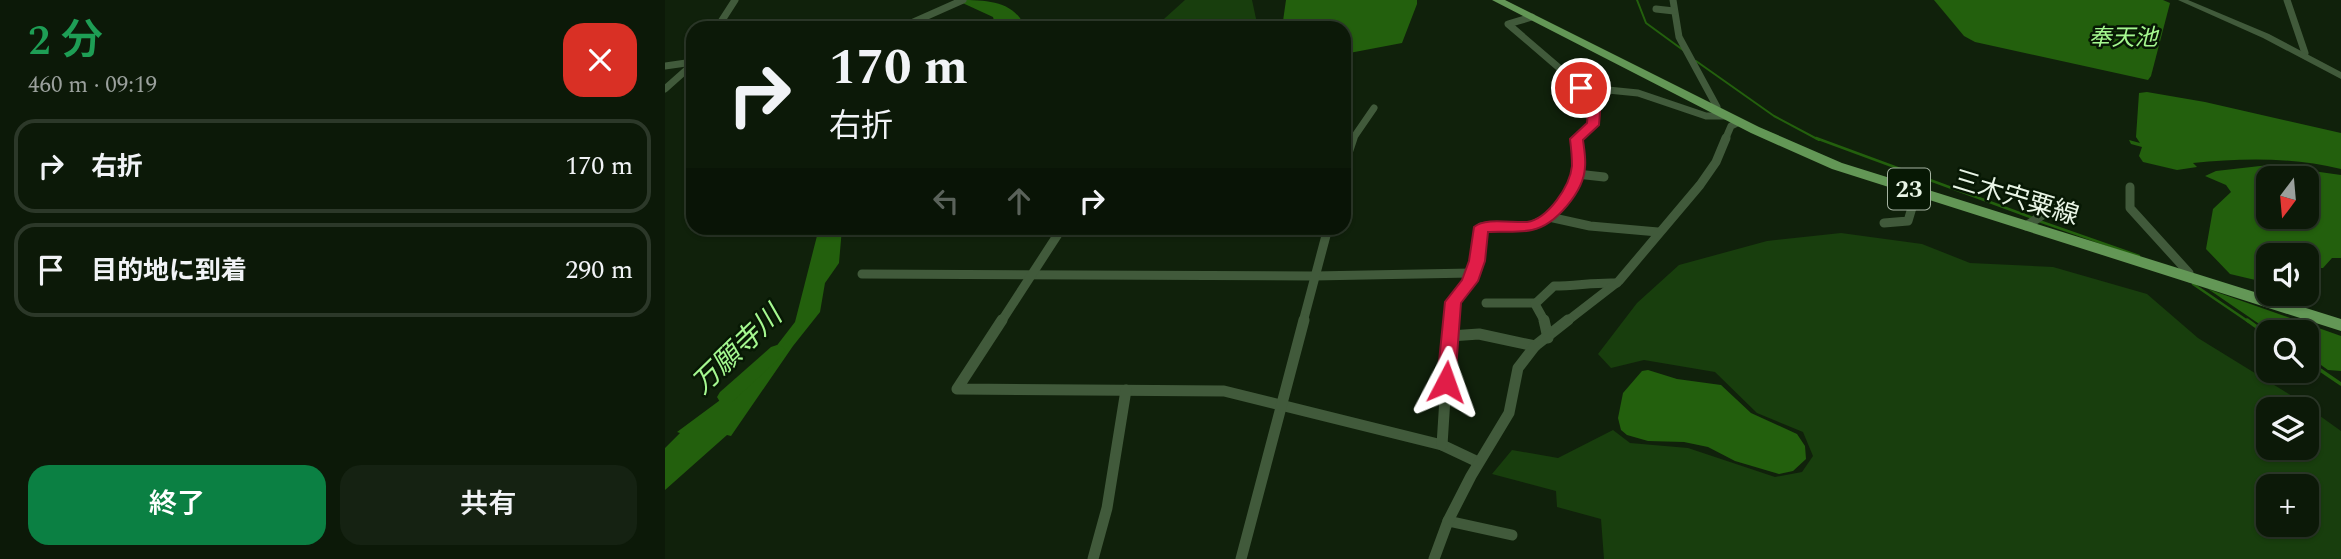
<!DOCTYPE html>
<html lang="ja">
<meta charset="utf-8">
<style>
:root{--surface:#0c1908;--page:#152212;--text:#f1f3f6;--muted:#9aa09c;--line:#2c3829;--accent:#0b8043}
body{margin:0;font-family:Spectral,"Noto Sans JP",serif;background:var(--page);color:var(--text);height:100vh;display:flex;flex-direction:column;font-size:26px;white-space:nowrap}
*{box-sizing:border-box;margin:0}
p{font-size:23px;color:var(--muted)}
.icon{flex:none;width:38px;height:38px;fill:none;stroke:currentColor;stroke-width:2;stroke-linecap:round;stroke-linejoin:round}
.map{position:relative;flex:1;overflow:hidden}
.panel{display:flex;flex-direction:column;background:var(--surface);width:665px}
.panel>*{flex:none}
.hud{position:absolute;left:21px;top:21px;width:665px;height:214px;border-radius:21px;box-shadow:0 2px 5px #0004,0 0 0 2px var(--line);background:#0c1908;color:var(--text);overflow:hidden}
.needle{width:46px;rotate:196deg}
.tools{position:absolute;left:1591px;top:166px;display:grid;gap:14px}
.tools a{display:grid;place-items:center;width:63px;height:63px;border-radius:14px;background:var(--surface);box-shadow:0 2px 5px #0004,0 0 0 2px var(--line);font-size:35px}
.pin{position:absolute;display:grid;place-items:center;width:60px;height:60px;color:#fff;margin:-30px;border:4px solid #fff;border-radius:50%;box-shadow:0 2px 7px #0007}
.me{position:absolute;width:77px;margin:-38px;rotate:4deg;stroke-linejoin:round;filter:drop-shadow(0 0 5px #0008)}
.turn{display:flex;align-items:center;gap:24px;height:147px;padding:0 28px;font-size:32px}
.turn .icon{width:91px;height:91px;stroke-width:2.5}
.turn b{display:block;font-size:49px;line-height:60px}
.lanes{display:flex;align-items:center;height:66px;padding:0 28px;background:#0003;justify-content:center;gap:35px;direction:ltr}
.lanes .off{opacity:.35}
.round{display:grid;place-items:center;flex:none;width:74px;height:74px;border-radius:21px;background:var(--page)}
.overview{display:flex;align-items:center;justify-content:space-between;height:119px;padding:0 28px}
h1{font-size:42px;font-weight:600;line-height:52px;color:#1e9e55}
.button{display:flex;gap:14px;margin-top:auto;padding:14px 28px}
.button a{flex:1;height:80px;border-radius:21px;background:var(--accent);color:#fff;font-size:28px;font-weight:600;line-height:80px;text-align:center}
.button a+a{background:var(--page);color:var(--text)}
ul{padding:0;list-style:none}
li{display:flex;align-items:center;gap:21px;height:94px;margin:0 14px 10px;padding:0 14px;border:4px solid var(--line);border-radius:21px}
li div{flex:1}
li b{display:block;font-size:26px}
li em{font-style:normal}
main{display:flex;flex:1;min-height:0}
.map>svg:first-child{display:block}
.green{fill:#183e0d;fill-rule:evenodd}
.water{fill:#23600d;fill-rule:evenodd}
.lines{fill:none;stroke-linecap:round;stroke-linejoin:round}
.stream-far2{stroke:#23600d;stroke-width:2}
.stream-far1{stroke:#23600d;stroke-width:2.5}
.stream{stroke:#23600d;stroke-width:3.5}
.river{fill:#23600d;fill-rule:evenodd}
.minor-far2{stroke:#415a3b;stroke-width:7}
.minor-far1{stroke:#415a3b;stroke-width:9}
.minor{stroke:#415a3b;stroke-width:11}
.tertiary{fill:#415a3b;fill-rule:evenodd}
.primary{fill:#639756;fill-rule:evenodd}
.route{fill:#e11d48;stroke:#92132f;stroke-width:2}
.labels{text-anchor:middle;stroke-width:5;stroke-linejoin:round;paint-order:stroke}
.far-water-label{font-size:23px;font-style:italic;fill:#a5f890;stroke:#071804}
.shield{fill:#071804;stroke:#a5b3a2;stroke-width:2}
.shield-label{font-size:24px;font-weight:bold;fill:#e9f5e6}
.street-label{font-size:26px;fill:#e9f5e6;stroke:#071804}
.water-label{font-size:28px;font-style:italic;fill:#a5f890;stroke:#071804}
</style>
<main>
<section class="panel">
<div class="overview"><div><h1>2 分</h1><p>460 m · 09:19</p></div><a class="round" style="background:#d93025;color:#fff"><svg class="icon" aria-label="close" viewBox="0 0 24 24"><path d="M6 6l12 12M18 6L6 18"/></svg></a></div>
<ul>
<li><svg class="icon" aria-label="right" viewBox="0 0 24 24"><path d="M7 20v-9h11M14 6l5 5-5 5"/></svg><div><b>右折</b></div><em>170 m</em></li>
<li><svg class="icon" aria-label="arrive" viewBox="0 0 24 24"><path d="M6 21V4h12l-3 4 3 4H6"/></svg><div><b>目的地に到着</b></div><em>290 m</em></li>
</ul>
<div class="button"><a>終了</a><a>共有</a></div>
</section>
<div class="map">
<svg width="1676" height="559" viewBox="0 0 1676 559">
<rect width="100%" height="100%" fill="#10210b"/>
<g class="green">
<path d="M 520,0 L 587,0 L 593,28 L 489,28 Z"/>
<path d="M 1176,233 L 1257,244 L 1305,263 L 1388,267 L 1482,294 L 1533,338 L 1627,396 L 1676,431 L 1676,559 L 939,559 L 936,519 L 892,507 L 891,491 L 827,474 L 847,450 L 893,458 L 948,430 L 965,443 L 1023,448 L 1110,477 L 1137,472 L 1148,456 L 1138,432 L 1092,413 L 1050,372 L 979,360 L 946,368 L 933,354 L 972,303 L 1014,265 L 1102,241 ZM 1603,410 L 1642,410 L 1642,448 L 1603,448 ZM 1603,486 L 1642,486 L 1642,525 L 1603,525 Z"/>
</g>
<g class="water">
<path d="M 291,0 C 318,0 346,0 358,23 L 354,28 L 327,28 L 330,24 L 328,17 Z"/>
<path d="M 621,0 L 752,0 L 752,4 L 737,43 L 679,54 L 679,28 L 617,28 Z"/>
<path d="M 1269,0 L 1498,0 L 1505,3 L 1486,76 L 1483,80 L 1310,42 L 1299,36 Z"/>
<path d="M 1482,92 L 1540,102 L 1676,133 L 1676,169 C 1627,157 1577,158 1528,163 L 1532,167 L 1512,170 L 1478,162 L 1474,156 L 1477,147 L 1466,144 L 1464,140 L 1475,143 L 1471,137 L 1474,93 Z"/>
<path d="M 1604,165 L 1676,175 L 1676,258 L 1667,258 L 1658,268 L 1642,268 L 1642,256 L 1603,256 L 1603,283 L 1565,274 L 1541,249 L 1548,209 L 1566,192 L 1561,185 L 1540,176 L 1551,171 ZM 1603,178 L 1642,178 L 1642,217 L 1603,217 Z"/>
<path d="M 154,228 L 177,228 L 174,263 L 160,283 L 155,312 L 128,346 L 66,436 L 62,435 L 0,490 L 0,448 L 15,433 L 12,432 L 89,375 L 130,322 Z"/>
<path d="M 1543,289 L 1676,336 L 1676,371 L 1663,370 L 1642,355 L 1642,332 L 1606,332 Z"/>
<path d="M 983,370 L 1012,379 L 1056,385 L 1086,413 L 1132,434 L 1140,446 L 1141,459 L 1128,471 L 1114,474 L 1070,461 L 1043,447 L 1019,442 L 983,441 L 962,435 L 956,430 L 953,418 L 958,393 L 977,371 Z"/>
</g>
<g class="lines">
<g class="stream-far2">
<path d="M 972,0 L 981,23 L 1018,50"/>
<path d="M 1031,61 L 1109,116 L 1154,140"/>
</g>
<g class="stream-far1">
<path d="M 1151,138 L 1368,218"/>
<path d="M 1374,221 L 1474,256"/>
<path d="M 1528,284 L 1584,322"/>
</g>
<g class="stream">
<path d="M 1582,320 L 1603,335"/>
<path d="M 1642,361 L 1676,384"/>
</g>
<path class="river" d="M 112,345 L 118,347 L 121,351 L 118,355 L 67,402 L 55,402 L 52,397 L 55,392 L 106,347 Z"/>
<g class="minor-far2">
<path d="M 1008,0 L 1014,37 L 1052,107 L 1049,109"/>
<path d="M 1622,0 L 1640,53 L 1637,54"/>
<path d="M 991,9 L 1009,11"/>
<path d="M 867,17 L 843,24 L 928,97 L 928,125 L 912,140"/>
<path d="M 52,28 L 70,0"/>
<path d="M 235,28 L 298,0"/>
<path d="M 0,66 L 28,62"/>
<path d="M 0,89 L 28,64"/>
<path d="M 929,98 L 933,89 L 973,93 L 1041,116 L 1062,116"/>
<path d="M 687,140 L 709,108"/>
<path d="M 1060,140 L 1066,126 L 1074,122"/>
</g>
<g class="minor-far1">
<path d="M 679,165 L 688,138"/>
<path d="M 912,174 L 939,177"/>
<path d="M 1465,187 L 1465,208 L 1524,273 L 1525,278"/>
<path d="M 884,217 L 925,226 L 993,232"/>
<path d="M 1219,223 L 1243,221 L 1252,191"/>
<path d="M 1361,226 L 1388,208"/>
<path d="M 197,274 L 649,276 L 806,273"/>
<path d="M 821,303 L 871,303"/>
<path d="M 336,322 L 397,228"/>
<path d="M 638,322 L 663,228"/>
<path d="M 785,322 L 787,306 L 809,269 L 816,227 L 865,226 L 888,215 L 910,181 L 914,167 L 913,138"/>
<path d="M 880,322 L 870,304 L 889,286 C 911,286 930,282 952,283"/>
<path d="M 901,322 L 954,281 L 1035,185 L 1051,162 L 1061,138"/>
</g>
<g class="minor">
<path d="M 337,320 L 292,389 L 559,391 L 777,445 L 813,462"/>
<path d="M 879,320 L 883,338"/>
<path d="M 785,336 L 814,334 L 870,346"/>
<path d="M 777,445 L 785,320"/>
<path d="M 783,521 L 847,535"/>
<path d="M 428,559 L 442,508 L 461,390"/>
<path d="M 576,559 L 639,320"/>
<path d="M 769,559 L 783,521 L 806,476 L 844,413 L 853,368 L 870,346 L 903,320"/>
</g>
<path class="tertiary" d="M 1513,0 L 1523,0 L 1604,34 L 1676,72 L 1676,79 L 1598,38 Z"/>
<path class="primary" d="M 827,0 L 840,0 L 1094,127 L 1177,163 L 1676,319 L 1676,331 L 1167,169 L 1086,133 Z"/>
</g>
<path class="route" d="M 912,85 L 921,85 L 936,99 L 934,125 L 918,140 C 919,148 921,158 920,167 C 919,191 891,225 867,230 C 853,233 837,231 823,232 L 820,261 L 813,281 L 796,303 L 790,382 L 788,386 L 775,386 L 772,382 L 780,302 L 797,280 L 804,261 L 809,227 C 820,217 847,223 862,222 C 883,219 905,186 907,166 C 907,157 906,147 905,139 L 922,123 L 924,100 L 912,90 Z"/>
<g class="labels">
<g class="far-water-label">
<text x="1458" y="45">奉天池</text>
</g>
<rect class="shield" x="1223" y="168.5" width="42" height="41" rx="5"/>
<g class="shield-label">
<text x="1244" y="197">23</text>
</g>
<g class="street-label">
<text transform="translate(1351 197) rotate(17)" y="9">三木宍粟線</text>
</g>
<g class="water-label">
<text transform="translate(71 349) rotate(-44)" y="10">万願寺川</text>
</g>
</g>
</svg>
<div class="tools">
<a><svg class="needle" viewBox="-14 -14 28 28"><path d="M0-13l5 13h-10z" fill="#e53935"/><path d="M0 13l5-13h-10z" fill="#9aa09c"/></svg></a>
<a><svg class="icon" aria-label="sound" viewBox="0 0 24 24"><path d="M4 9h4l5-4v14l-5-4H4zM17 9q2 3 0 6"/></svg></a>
<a><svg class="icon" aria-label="search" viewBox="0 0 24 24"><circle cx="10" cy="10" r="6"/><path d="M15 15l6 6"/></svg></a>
<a><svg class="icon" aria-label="layers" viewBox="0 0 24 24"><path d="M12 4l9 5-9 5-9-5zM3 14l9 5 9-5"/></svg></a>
<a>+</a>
</div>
<div class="pin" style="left:916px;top:88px;background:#d93025"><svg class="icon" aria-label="arrive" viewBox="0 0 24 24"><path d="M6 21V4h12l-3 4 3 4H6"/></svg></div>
<svg class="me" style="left:781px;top:382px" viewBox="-20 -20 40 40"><path d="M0-17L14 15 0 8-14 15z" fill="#e11d48" stroke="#fff" stroke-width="4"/></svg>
<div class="hud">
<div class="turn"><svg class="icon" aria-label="right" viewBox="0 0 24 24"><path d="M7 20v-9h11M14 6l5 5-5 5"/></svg><div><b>170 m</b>右折</div></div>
<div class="lanes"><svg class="icon off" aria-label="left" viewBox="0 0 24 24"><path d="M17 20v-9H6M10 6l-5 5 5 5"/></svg><svg class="icon off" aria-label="ahead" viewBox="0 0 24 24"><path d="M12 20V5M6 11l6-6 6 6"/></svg><svg class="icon" aria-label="right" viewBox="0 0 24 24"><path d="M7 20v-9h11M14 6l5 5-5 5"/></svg></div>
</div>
</div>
</main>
